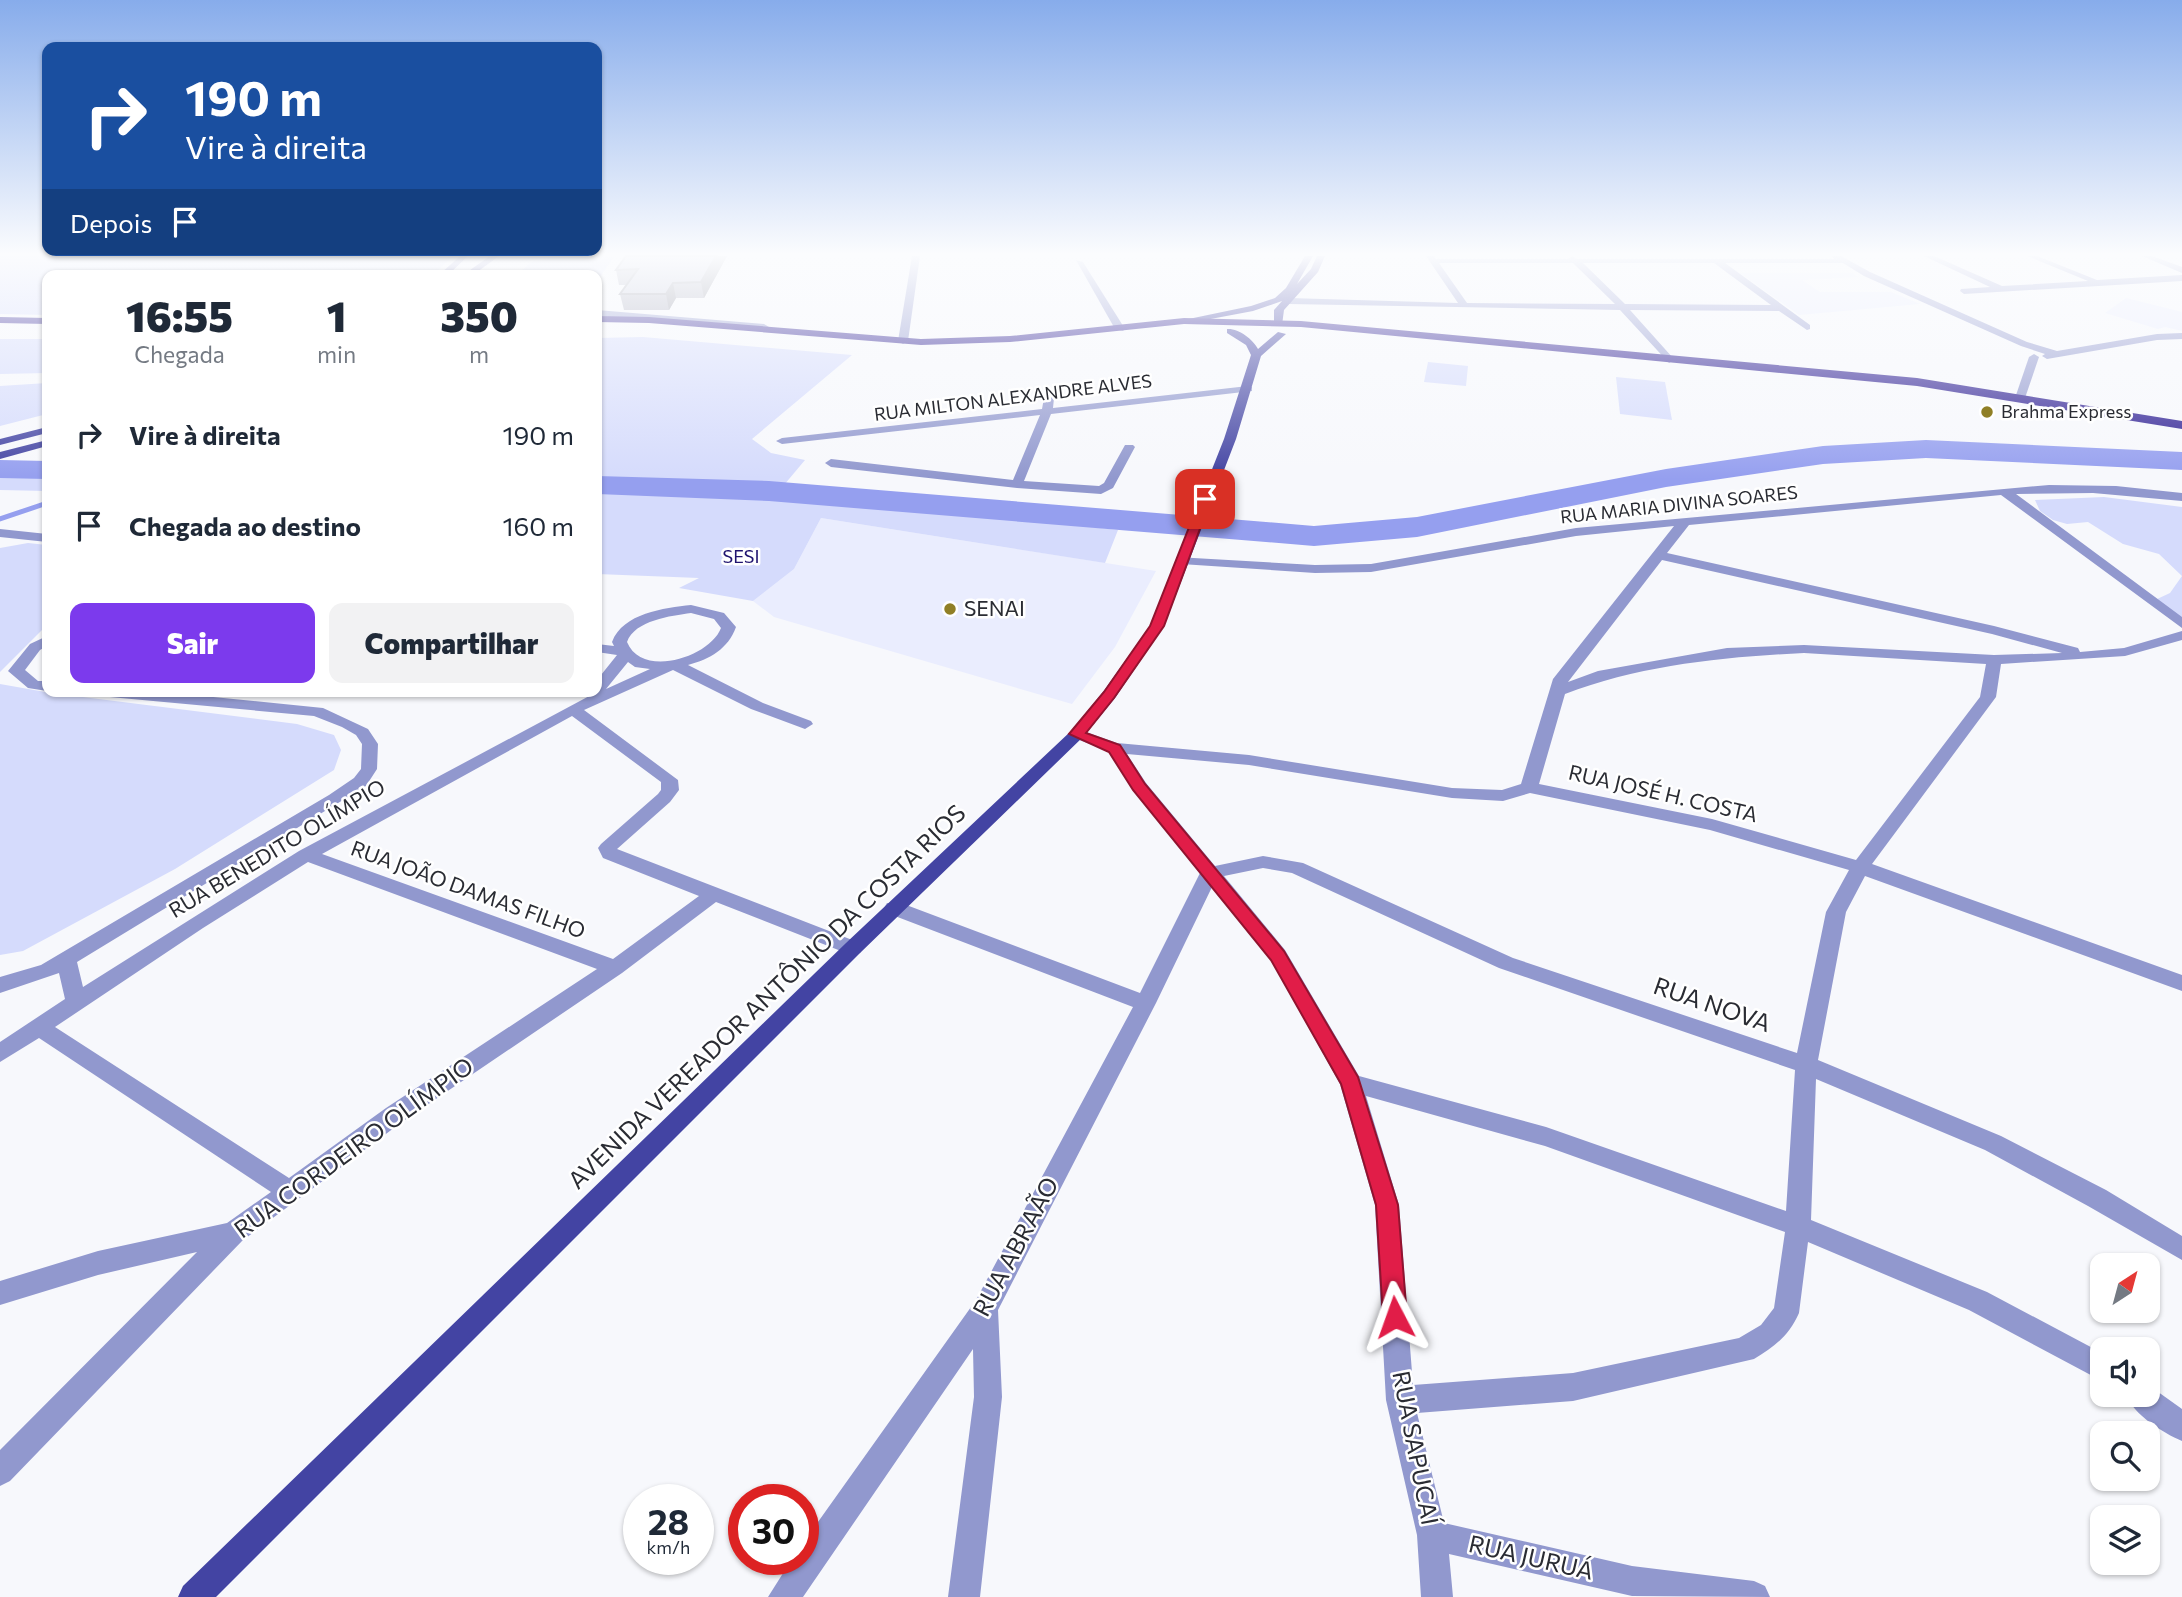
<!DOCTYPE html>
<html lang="pt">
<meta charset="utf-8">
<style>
:root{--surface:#fff;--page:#f2f2f3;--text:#1f2937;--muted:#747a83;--accent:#7c3aed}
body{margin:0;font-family:Commissioner,sans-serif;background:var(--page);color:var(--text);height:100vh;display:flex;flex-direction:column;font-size:26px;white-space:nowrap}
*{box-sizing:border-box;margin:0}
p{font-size:23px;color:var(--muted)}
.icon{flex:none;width:38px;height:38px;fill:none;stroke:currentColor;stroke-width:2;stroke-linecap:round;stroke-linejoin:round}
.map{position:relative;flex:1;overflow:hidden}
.details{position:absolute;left:42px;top:270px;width:560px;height:427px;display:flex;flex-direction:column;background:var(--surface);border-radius:14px;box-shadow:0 2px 5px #0004}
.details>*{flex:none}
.top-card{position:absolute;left:42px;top:42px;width:560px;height:214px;border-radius:14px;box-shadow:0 2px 5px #0004;background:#1a4fa0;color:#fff;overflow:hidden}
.needle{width:46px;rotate:36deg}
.fabs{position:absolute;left:2090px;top:1253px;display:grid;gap:14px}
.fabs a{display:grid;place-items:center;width:70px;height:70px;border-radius:14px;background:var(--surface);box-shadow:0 2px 5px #0004;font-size:35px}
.speed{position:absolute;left:623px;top:1484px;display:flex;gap:14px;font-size:35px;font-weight:700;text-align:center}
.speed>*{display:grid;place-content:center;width:91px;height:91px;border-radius:50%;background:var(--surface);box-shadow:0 2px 5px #0004;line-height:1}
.speed small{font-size:18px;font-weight:400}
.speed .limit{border:10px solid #d22;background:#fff;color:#111}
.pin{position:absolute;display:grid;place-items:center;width:60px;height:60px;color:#fff;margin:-30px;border-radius:14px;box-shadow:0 4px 10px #0006}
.me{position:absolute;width:77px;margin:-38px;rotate:356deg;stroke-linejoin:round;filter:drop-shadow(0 0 5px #0008)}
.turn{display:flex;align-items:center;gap:24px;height:147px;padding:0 28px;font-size:32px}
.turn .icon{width:91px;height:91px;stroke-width:2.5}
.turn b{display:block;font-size:49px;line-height:60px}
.then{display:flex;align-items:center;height:66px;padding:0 28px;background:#0003;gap:14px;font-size:26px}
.eta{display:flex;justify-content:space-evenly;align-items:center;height:119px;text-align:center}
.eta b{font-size:42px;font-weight:800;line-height:49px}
.button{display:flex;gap:14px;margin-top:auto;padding:14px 28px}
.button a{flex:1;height:80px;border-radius:14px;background:var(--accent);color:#fff;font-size:28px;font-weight:800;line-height:80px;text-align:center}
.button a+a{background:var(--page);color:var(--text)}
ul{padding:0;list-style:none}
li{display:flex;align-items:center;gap:21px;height:91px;padding:0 28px}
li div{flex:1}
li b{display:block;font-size:26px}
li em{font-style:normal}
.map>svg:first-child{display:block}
.built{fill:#eaedfe}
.green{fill:#d5dbfc}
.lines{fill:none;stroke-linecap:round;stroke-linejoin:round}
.stream{stroke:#959fef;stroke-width:5}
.river{fill:#959fef;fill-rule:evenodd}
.minor{fill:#9198ce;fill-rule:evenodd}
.major{fill:#4344a3;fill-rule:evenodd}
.highway{fill:#2d1e92;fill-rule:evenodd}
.wall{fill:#a2a4b6}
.shaded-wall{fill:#848694}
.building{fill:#bcbfd4;stroke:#848694;stroke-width:2}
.route{fill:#e11d48;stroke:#92132f;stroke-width:2}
.poi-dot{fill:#907f26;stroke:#fff;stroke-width:2.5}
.labels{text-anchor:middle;stroke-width:5;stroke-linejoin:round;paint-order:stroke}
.far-street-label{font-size:18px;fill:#2a2c33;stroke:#fff}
.far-poi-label{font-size:18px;fill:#2a2c33;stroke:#fff;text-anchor:start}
.far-park-label{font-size:18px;fill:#1f136f;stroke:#fff}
.poi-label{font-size:21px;fill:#2a2c33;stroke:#fff;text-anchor:start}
.street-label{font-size:21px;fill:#2a2c33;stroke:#fff}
.near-street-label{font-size:24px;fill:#2a2c33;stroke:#fff}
</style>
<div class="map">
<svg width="2182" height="1597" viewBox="0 0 2182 1597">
<rect width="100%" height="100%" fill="#f7f8fc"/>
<g class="built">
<path d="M 1740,273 L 1852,273 L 1858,277 L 1802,280 L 1820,292 L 1891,292 L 1920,304 L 1799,315 Z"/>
<path d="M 2126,298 L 2182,312 L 2182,331 L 2165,327 L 2158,329 L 2105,313 Z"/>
<path d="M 821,518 L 1156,571 L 1115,647 L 1072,704 L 774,617 L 753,601 L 794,569 Z"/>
</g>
<g class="green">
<path d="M 0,256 L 453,256 L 433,275 L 47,275 L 47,315 L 0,314 Z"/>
<path d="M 566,256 L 614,257 L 597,281 L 597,275 L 517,275 L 531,262 Z"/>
<path d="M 643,337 L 852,355 L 752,439 L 771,453 L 805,460 L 784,485 L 597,477 L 597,338 Z"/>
<path d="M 0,339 L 47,339 L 47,373 L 0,374 Z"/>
<path d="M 1428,362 L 1468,366 L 1466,386 L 1424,382 Z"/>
<path d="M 1616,377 L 1665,382 L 1672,420 L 1620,414 Z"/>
<path d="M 47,383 L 47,414 L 0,426 L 0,386 Z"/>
<path d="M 0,474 L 47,476 L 47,491 L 0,490 Z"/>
<path d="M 597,490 L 746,495 L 921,508 L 1118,530 L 1105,563 L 821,518 L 794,569 L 753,601 L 679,588 L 699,578 L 597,574 Z"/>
<path d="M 2104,497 L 2182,507 L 2182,622 L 2155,600 L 2170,593 L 2182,576 L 2159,554 L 2123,544 L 2088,522 L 2067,524 L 2053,520 L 2040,511 L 2035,500 Z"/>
<path d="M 28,543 L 47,545 L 47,625 L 0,672 L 0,548 Z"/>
<path d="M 0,684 L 51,693 L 297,724 L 334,735 L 341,750 L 334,770 L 175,869 L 23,951 L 0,955 Z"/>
</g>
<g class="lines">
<path class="stream" d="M 0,519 L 47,503"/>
<g class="river">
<path d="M 1926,440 L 2182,452 L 2182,470 L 1926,458 L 1823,464 L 1666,487 L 1417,537 L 1314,546 L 769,501 L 597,494 L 597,476 L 769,481 L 1314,526 L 1417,517 L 1666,469 L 1823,446 Z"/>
<path d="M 0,460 L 47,461 L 47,479 L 0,478 Z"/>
</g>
<g class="minor">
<path d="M 912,256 L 920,256 L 908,341 L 903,344 L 898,341 Z"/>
<path d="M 1426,256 L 1434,256 L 1436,259 L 1568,259 L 1572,256 L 1577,259 L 1834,259 L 1832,256 L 1841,256 L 1870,272 L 2027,342 L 2057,351 L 2157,334 L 2182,333 L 2182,339 L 2157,340 L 2047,359 L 2042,356 L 2045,354 L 2021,346 L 1864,276 L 1843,263 L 1725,263 L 1810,325 L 1810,329 L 1807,330 L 1779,311 L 1630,310 L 1673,358 L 1674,360 L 1669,363 L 1620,310 L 1289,304 L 1285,301 L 1289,298 L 1458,303 ZM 1439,263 L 1573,263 L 1615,304 L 1467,303 ZM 1583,263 L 1714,263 L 1771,305 L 1625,304 Z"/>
<path d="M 1924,256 L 1934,256 L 2002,286 L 2088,281 L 2027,256 L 2037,256 L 2097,280 L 2182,275 L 2182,281 L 1964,294 L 1960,291 L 1961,289 L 1990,287 Z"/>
<path d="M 2142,256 L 2152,256 L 2182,267 L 2182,273 Z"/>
<path d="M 1076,260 L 1083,262 L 1125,329 L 1123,331 L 1115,329 Z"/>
<path d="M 597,310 L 764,324 L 769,327 L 764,330 L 597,316 Z"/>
<path d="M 2034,354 L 2039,357 L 2025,398 L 2016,400 L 2015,398 L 2029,357 Z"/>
<path d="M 1248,386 L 1252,387 L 1252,391 L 1051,414 L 1024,481 L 1099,486 L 1104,483 L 1125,445 L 1133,445 L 1135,447 L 1113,488 L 1101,494 L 1017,488 L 831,467 L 825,463 L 831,459 L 1013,480 L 1040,415 L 782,444 L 776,441 L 782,438 L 1042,409 L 1044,398 L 1049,395 L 1054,398 L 1053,408 Z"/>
<path d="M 2049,485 L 2116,486 L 2182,493 L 2182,501 L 2093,493 L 2016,494 L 2182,617 L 2182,628 L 2001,495 L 1689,525 L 1667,553 L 1994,626 L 2078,648 L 2080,652 L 2124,648 L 2182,631 L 2182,640 L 2125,656 L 2001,664 L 1996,697 L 1872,864 L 2182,975 L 2182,991 L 1865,876 L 1846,912 L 1818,1060 L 2001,1136 L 2106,1190 L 2182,1236 L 2182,1260 L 2088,1206 L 1985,1150 L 1816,1079 L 1811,1220 L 1987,1292 L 2102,1353 L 2102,1381 L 1969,1310 L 1808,1242 L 1799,1313 C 1789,1336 1774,1347 1754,1359 L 1573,1401 L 1417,1413 L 1444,1523 L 1632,1566 L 1754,1581 L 1765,1586 L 1770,1597 L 1632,1596 L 1449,1554 L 1453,1597 L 1421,1597 L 1417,1535 L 1386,1400 L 1375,1205 L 1340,1084 L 1271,960 L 1212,887 L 1156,1003 L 998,1310 L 1002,1397 L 980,1597 L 948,1597 L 974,1397 L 973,1349 L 803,1597 L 768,1597 L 792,1559 L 803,1559 L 803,1543 L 976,1300 L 1133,1007 L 887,913 L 884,908 L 887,903 L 901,903 L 1140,993 L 1200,873 L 1133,790 L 1109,751 L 1071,737 L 1069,734 L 1071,731 L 1083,731 L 1117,743 L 1249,755 L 1452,788 L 1502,790 L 1521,784 L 1553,679 L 1674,526 L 1576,536 L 1371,572 L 1315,573 L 1181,564 L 1176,563 L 1176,557 L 1315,565 L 1371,564 L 1576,528 ZM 1662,560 L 1992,634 L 2062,653 L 1994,655 L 1804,645 L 1727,648 L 1598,671 L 1568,682 ZM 1804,653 L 1986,664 L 1980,697 L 1856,860 L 1712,819 L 1539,784 L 1565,694 C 1641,665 1723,657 1804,653 ZM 1127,754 L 1249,765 L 1452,798 L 1503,801 L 1530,793 L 1710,830 L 1849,870 L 1826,912 L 1797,1053 L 1513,958 L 1303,863 L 1263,856 L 1215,866 L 1146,783 ZM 1263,868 L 1292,873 L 1499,968 L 1795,1070 L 1786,1211 L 1546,1127 L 1359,1076 L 1285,950 L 1224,876 ZM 1366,1096 L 1545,1146 L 1785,1232 L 1774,1308 L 1761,1325 L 1739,1338 L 1573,1373 L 1413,1385 L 1399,1205 Z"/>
<path d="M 0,529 L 47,534 L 47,542 L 0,537 Z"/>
<path d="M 691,605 L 724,613 L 736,627 C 728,649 710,659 688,665 L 763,703 L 811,721 L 813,724 L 805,729 L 751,709 L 673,670 L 584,710 L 678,780 L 679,790 L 670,802 L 617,849 L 860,943 L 863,948 L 860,953 L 853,955 L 846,953 L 716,902 L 622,973 L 402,1122 L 242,1241 L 10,1481 L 0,1486 L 0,1450 L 197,1252 L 98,1275 L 0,1305 L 0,1281 L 98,1251 L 227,1223 L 271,1192 L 39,1038 L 0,1062 L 0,1042 L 65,999 L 59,973 L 0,993 L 0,977 L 41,965 L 329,795 L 354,778 L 361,769 L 362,744 L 356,735 L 342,727 L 314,716 L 99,696 L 91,691 L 153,691 L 323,708 L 368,729 L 378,744 L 377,769 L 366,786 L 77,962 L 83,987 L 299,851 L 593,694 L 590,691 L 597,691 L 597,680 L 617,655 L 597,652 L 597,644 L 614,646 L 612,642 C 623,613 664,608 691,605 ZM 691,613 L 714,619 L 721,628 C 710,657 642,679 627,642 C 635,620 671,616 691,613 ZM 628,662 L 635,667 L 650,669 L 606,689 ZM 572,716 L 661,782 L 661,790 L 658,794 L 601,844 L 598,848 L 603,858 L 699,896 L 613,959 L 322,854 ZM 308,862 L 597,969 L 386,1108 L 289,1178 L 55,1027 L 203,928 Z"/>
<path d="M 47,636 L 47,646 L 40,650 L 25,670 L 38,681 L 47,681 L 47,691 L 28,688 L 8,671 L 30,644 Z"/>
<path d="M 2147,1384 L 2182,1409 L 2182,1441 C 2163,1433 2133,1414 2126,1395 L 2147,1395 Z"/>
</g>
<g class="major">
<path d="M 460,256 L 468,256 L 448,275 L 439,275 Z"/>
<path d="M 490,256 L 499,256 L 473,275 L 463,275 Z"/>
<path d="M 1305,256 L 1313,256 L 1297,284 L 1311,269 L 1317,256 L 1325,256 L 1318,272 L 1284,310 L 1282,325 L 1274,323 L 1274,310 L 1282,301 L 1253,311 L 1184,324 L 1179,321 L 1251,306 L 1275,298 L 1286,288 Z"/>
<path d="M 1227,329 C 1238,328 1253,339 1258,349 L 1278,332 L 1286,334 L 1261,356 L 1236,439 L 1164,626 L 1115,698 L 1083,737 L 860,953 L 216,1597 L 178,1597 L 183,1586 L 846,943 L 1071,731 L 1103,692 L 1150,626 L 1224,439 L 1251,355 L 1246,345 L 1227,333 Z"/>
<path d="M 47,427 L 47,433 L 0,445 L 0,439 Z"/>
<path d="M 47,440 L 47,446 L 0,459 L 0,452 Z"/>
</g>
<g class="highway">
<path d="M 597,316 L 649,317 L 921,339 L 1010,336 L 1184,318 L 1301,321 L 1917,378 L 2182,421 L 2182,429 L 1917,386 L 1301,327 L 1184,324 L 1010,342 L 921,345 L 649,323 L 597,322 Z"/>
<path d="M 0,317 L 47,318 L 47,324 L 0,323 Z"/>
</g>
</g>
<path class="wall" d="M 727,256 L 704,298 L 676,298 L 669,310 L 624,310 L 620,294 L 627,285 L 619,285 L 616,270 Z"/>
<g class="shaded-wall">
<path d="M 716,256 L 727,256 L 704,298 L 701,282 Z"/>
<path d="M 673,283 L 676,298 L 669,310 L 666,294 Z"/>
</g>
<path class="building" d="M 626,256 L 716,256 L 701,282 L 673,283 L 666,294 L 620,294 L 638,269 L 616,270 Z"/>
<linearGradient id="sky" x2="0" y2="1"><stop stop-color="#87aceb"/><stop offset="0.53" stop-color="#fbfcfe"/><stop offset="1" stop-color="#fbfcfe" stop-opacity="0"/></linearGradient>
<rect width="2182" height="479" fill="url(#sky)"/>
<path class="route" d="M 1201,497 L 1211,499 L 1164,626 L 1114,698 L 1086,733 L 1120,745 L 1145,784 L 1284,951 L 1358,1077 L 1398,1205 L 1407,1317 L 1403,1325 L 1395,1328 L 1386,1325 L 1383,1317 L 1376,1205 L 1341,1084 L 1271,960 L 1133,790 L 1109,752 L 1069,734 L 1104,692 L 1150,626 Z"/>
<g class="poi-dot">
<circle cx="1987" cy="412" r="7"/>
<circle cx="950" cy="609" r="7"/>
</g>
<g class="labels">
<g class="far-street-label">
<text transform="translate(1013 398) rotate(-7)" y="6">RUA MILTON ALEXANDRE ALVES</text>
<text transform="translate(1679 505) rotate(-6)" y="6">RUA MARIA DIVINA SOARES</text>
</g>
<g class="far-poi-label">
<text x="2001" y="418">Brahma Express</text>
</g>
<g class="far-park-label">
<text x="741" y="563">SESI</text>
</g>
<g class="poi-label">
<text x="964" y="616">SENAI</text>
</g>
<g class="street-label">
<text transform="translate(1663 794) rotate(13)" y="7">RUA JOSÉ H. COSTA</text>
<text transform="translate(277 849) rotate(-31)" y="7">RUA BENEDITO OLÍMPIO</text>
<text transform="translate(468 890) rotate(20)" y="7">RUA JOÃO DAMAS FILHO</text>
</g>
<g class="near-street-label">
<text transform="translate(767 997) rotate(-44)" y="8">AVENIDA VEREADOR ANTÔNIO DA COSTA RIOS</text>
<text transform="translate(1712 1005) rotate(19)" y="8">RUA NOVA</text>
<text transform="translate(354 1148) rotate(-36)" y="8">RUA CORDEIRO OLÍMPIO</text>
<text transform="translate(1016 1247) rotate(-62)" y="8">RUA ABRAÃO</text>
<text transform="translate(1415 1448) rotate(79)" y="8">RUA SAPUCAÍ</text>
<text transform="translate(1531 1558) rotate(13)" y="8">RUA JURUÁ</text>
</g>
</g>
</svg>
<div class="fabs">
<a><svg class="needle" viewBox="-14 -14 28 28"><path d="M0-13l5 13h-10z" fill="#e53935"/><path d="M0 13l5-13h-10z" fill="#747a83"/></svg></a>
<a><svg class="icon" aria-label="sound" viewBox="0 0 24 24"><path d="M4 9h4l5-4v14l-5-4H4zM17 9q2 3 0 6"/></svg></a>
<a><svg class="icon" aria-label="search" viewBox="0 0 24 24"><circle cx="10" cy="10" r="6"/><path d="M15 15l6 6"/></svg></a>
<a><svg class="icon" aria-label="layers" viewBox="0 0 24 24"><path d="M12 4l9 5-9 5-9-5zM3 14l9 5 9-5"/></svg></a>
</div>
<div class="speed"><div>28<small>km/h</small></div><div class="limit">30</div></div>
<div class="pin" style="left:1205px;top:499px;background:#d93025"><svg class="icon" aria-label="arrive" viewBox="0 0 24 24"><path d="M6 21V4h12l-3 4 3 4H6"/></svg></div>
<svg class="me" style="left:1395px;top:1317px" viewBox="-20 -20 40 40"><path d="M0-17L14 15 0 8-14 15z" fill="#e11d48" stroke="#fff" stroke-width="4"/></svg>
<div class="top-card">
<div class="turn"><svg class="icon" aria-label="right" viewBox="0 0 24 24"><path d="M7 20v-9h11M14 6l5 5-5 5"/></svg><div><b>190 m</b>Vire à direita</div></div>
<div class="then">Depois<svg class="icon" aria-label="arrive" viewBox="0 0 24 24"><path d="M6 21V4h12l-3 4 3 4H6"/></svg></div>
</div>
<section class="details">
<div class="eta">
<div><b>16:55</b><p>Chegada</p></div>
<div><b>1</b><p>min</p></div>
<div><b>350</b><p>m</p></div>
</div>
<ul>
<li><svg class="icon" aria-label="right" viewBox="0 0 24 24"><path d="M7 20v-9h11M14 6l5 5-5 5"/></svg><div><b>Vire à direita</b></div><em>190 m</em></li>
<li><svg class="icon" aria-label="arrive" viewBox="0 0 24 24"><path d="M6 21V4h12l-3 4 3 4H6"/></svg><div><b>Chegada ao destino</b></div><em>160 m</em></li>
</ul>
<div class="button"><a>Sair</a><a>Compartilhar</a></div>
</section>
</div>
